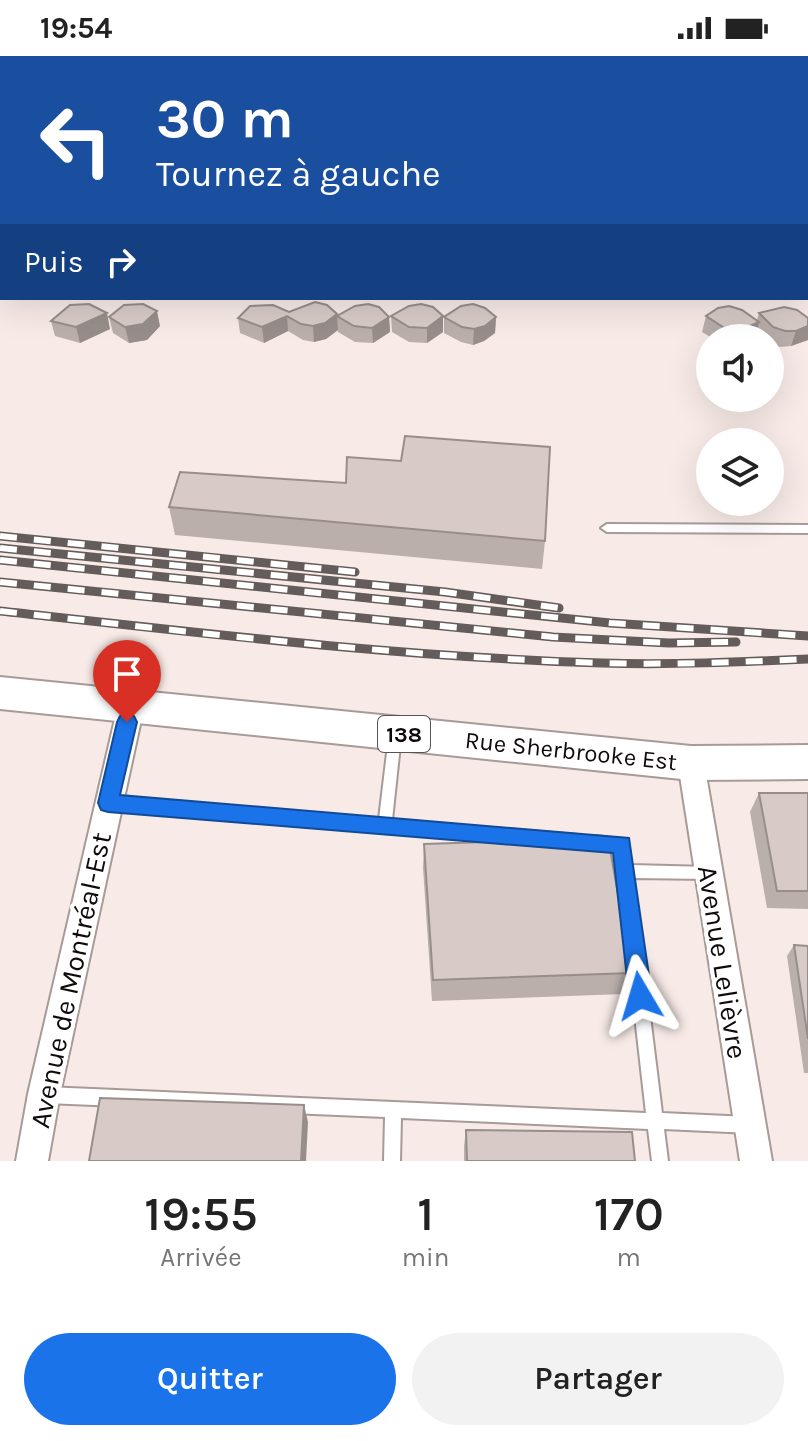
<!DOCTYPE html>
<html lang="fr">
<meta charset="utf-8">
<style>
:root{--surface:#fff;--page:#f2f2f2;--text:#222;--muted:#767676;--accent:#1a73e8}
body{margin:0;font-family:Karla,sans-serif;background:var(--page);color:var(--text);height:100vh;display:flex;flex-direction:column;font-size:30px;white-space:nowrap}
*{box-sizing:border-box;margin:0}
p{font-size:26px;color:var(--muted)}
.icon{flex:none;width:44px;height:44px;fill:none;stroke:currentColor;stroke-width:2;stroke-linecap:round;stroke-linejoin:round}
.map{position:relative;height:1105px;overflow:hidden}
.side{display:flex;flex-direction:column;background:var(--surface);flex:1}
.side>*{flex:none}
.guide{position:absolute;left:0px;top:0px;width:808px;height:244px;box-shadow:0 8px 32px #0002;background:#1a4fa0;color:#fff;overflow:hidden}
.controls{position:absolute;left:696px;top:268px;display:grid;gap:16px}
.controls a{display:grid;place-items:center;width:88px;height:88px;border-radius:50%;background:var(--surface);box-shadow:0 8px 32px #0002;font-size:40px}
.pin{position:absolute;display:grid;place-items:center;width:68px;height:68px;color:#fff;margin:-82px -34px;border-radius:50% 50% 50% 0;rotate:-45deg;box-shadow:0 0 8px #0007}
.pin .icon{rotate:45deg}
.me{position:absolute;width:88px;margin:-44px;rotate:353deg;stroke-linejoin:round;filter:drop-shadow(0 0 6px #0008)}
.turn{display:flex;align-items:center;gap:28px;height:168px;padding:0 24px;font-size:36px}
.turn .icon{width:104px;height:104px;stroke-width:2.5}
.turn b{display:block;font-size:56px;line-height:68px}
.then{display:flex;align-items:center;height:76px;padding:0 24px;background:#0003;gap:16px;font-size:30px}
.eta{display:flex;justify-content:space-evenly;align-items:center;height:136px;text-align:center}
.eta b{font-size:48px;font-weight:600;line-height:56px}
.primary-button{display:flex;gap:16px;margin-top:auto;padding:16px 24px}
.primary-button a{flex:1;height:92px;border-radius:48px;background:var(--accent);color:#fff;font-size:32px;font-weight:600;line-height:92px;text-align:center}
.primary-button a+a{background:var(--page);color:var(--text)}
.status{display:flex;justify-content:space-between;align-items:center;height:56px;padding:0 40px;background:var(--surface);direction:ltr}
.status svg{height:22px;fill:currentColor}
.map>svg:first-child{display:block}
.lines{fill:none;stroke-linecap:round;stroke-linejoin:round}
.lane-casing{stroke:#a79a97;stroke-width:4}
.street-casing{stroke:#a79a97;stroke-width:4}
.primary-casing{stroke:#a79a97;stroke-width:4}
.lane{fill:#fff;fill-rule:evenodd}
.street{fill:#fff;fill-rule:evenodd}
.primary{fill:#fff;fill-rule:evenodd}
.rail-casing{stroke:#635c5a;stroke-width:9}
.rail{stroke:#fff;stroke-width:6;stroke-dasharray:17;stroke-linecap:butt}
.wall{fill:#baafab}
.shaded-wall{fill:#978e8b}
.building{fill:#d8cbc7;stroke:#978e8b;stroke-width:2}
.route{fill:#1a73e8;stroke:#114b97;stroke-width:2}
.labels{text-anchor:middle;stroke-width:8;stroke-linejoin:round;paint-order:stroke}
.shield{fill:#fff;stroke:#575454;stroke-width:2}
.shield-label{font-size:22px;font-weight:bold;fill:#0f0b0a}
.street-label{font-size:24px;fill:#0f0b0a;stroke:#fff}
.near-street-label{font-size:28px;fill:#0f0b0a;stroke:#fff}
</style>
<div class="status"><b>19:54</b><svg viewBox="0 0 49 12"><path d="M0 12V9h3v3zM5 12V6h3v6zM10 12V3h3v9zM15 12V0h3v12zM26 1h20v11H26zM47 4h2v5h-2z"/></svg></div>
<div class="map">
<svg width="808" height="1105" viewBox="0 0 808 1105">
<rect width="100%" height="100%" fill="#f8ebe7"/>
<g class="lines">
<defs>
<g id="lane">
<path d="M 607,468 L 808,469 L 808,477 L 607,476 L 601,472 Z"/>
<path d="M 395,674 L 400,676 L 401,680 L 392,764 L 578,779 L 583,781 L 585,785 L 583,789 L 578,791 L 110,753 L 105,751 L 103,747 L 105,743 L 110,741 L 379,763 L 389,680 L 390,676 Z"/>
<path d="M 596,780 L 627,784 L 631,809 L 709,811 L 714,812 L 716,817 L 714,822 L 709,823 L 633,822 L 662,1057 L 750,1061 L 756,1063 L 758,1069 L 756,1075 L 750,1077 L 664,1073 L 668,1105 L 652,1105 L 648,1073 L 401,1062 L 400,1105 L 384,1105 L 385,1061 L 46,1047 L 40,1045 L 38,1039 L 40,1033 L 46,1031 L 646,1057 L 616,794 L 591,790 L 589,786 L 591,782 Z"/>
</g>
<g id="street">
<path d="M 131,639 L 140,642 L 144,650 L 60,1038 L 48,1105 L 16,1105 L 28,1038 L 118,650 L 122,642 Z"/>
<path d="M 691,696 L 700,699 L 704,707 L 772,1105 L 740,1105 L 678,707 L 682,699 Z"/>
</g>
<path id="primary" d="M 0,621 L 691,690 L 808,689 L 808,723 L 691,724 L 0,653 Z"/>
</defs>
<use href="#lane" class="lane-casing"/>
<use href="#street" class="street-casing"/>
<use href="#primary" class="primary-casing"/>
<use href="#lane" class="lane"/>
<use href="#street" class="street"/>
<use href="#primary" class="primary"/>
<defs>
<g id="rail">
<path d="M 0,480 L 355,516"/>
<path d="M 0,492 L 445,536 L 559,552"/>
<path d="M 0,504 L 610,567 L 808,580"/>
<path d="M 0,526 L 553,581 L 669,587 L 736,586"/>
<path d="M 0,555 C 200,577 401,601 602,607 C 671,609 740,606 808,603"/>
</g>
</defs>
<use href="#rail" class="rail-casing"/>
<use href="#rail" class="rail"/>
</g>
<g class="wall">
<path d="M 759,257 L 808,262 L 808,284 L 791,290 L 780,291 L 770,287 L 770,282 L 763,282 L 756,275 L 755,282 L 712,282 L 702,276 L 706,260 L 757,264 Z"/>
<path d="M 337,258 L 338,274 L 326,283 L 314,286 L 303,284 L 288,275 L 264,287 L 240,277 L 238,262 Z"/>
<path d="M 337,260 L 389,261 L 390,276 L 373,287 L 355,286 L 338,276 Z"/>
<path d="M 391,260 L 443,276 L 427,287 L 409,286 L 392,276 Z"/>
<path d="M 109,261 L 160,270 L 147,284 L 129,287 L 113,277 Z"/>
<path d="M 444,261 L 496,261 L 495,277 L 484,285 L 473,289 L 461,286 L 444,277 Z"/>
<path d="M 51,265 L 110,273 L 80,287 L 55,280 Z"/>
<path d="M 169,451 L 545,485 L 542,513 L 175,479 Z"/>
<path d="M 759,737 L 808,737 L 808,853 L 767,852 L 750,756 Z"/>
<path d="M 424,788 L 632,917 L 624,938 L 432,945 L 423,812 Z"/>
<path d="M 794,889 L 808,890 L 808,1017 L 804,1017 L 787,900 Z"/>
<path d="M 466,1074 L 635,1105 L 464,1105 L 464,1090 Z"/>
</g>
<g class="shaded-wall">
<path d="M 186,0 L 199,0 L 200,2 L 182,2 Z"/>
<path d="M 157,255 L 160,270 L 147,284 L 129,287 L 125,271 Z"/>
<path d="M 107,257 L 110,273 L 80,287 L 76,271 Z"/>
<path d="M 337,258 L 338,274 L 326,283 L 314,286 L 313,270 Z"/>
<path d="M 287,260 L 288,275 L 264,287 L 262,271 Z"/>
<path d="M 443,260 L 443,276 L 427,287 L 427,272 Z"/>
<path d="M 389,261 L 390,276 L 373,287 L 372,272 Z"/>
<path d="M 496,261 L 495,277 L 484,285 L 473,289 L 474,273 Z"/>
<path d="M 759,266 L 755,282 L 739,282 L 741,274 Z"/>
<path d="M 808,270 L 808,284 L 791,290 L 796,275 Z"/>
<path d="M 304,1049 L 308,1066 L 306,1105 L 301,1105 Z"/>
</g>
<g class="building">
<path d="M 128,0 L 186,0 L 182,2 L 133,2 Z"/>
<path d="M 315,246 L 327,249 L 337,258 L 325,267 L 313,270 L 301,268 L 287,260 L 262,271 L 238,262 L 250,250 L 273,249 L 289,256 Z"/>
<path d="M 89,248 L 107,257 L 76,271 L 51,265 L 70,249 Z"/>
<path d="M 143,248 L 157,255 L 143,268 L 125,271 L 109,261 L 124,249 Z"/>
<path d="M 368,248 L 379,251 L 389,261 L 372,272 L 354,270 L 337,260 L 355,250 Z"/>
<path d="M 421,248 L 433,251 L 443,260 L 427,272 L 409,271 L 391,260 L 409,250 Z"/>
<path d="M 473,248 L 485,252 L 496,261 L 485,270 L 474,273 L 462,271 L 444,261 L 461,250 Z"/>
<path d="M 729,250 L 742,254 L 759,266 L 741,274 L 729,275 L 706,260 L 718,252 Z"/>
<path d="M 784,251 L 797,254 L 808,262 L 808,270 L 796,275 L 785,275 L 773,271 L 759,257 Z"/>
<path d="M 405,380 L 550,391 L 545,485 L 169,451 L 180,416 L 346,427 L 347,401 L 401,405 Z"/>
<path d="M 759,737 L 808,737 L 808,835 L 777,835 Z"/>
<path d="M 608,782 L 632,917 L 433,924 L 424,788 Z"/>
<path d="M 794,889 L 808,890 L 808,983 Z"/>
<path d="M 100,1042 L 304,1049 L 301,1105 L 89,1105 Z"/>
<path d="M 466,1074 L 632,1076 L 635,1105 L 467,1105 Z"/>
</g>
<path class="route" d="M 127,658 L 134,660 L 137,666 L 120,739 L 629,782 L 652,940 L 648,948 L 640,951 L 632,948 L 629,940 L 613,797 L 108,756 L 101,754 L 98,747 L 117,666 L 120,660 Z"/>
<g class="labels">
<rect class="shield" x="378" y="660" width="52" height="36" rx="6"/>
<g class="shield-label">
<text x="404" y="686">138</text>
</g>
<g class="street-label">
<text transform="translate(571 695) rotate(6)" y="8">Rue Sherbrooke Est</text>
</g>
<g class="near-street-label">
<text transform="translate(723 906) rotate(81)" y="10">Avenue Lelièvre</text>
<text transform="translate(70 924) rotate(-78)" y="10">Avenue de Montréal-Est</text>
</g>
</g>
</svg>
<div class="controls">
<a><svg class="icon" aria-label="sound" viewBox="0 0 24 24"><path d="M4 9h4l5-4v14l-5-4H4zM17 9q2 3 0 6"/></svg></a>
<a><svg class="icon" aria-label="layers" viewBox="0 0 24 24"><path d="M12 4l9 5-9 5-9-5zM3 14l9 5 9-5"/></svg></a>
</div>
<div class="pin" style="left:127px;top:666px;background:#d93025"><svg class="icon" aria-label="arrive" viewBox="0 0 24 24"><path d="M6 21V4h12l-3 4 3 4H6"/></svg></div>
<svg class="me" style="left:640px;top:940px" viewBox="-20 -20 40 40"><path d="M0-17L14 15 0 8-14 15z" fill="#1a73e8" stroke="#fff" stroke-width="4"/></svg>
<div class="guide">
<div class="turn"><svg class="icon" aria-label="left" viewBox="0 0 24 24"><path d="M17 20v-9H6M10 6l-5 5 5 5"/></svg><div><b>30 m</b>Tournez à gauche</div></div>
<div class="then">Puis<svg class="icon" aria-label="right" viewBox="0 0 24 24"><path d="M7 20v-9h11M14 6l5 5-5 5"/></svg></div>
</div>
</div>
<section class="side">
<div class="eta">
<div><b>19:55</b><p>Arrivée</p></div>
<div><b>1</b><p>min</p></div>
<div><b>170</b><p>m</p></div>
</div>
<div class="primary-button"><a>Quitter</a><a>Partager</a></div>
</section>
